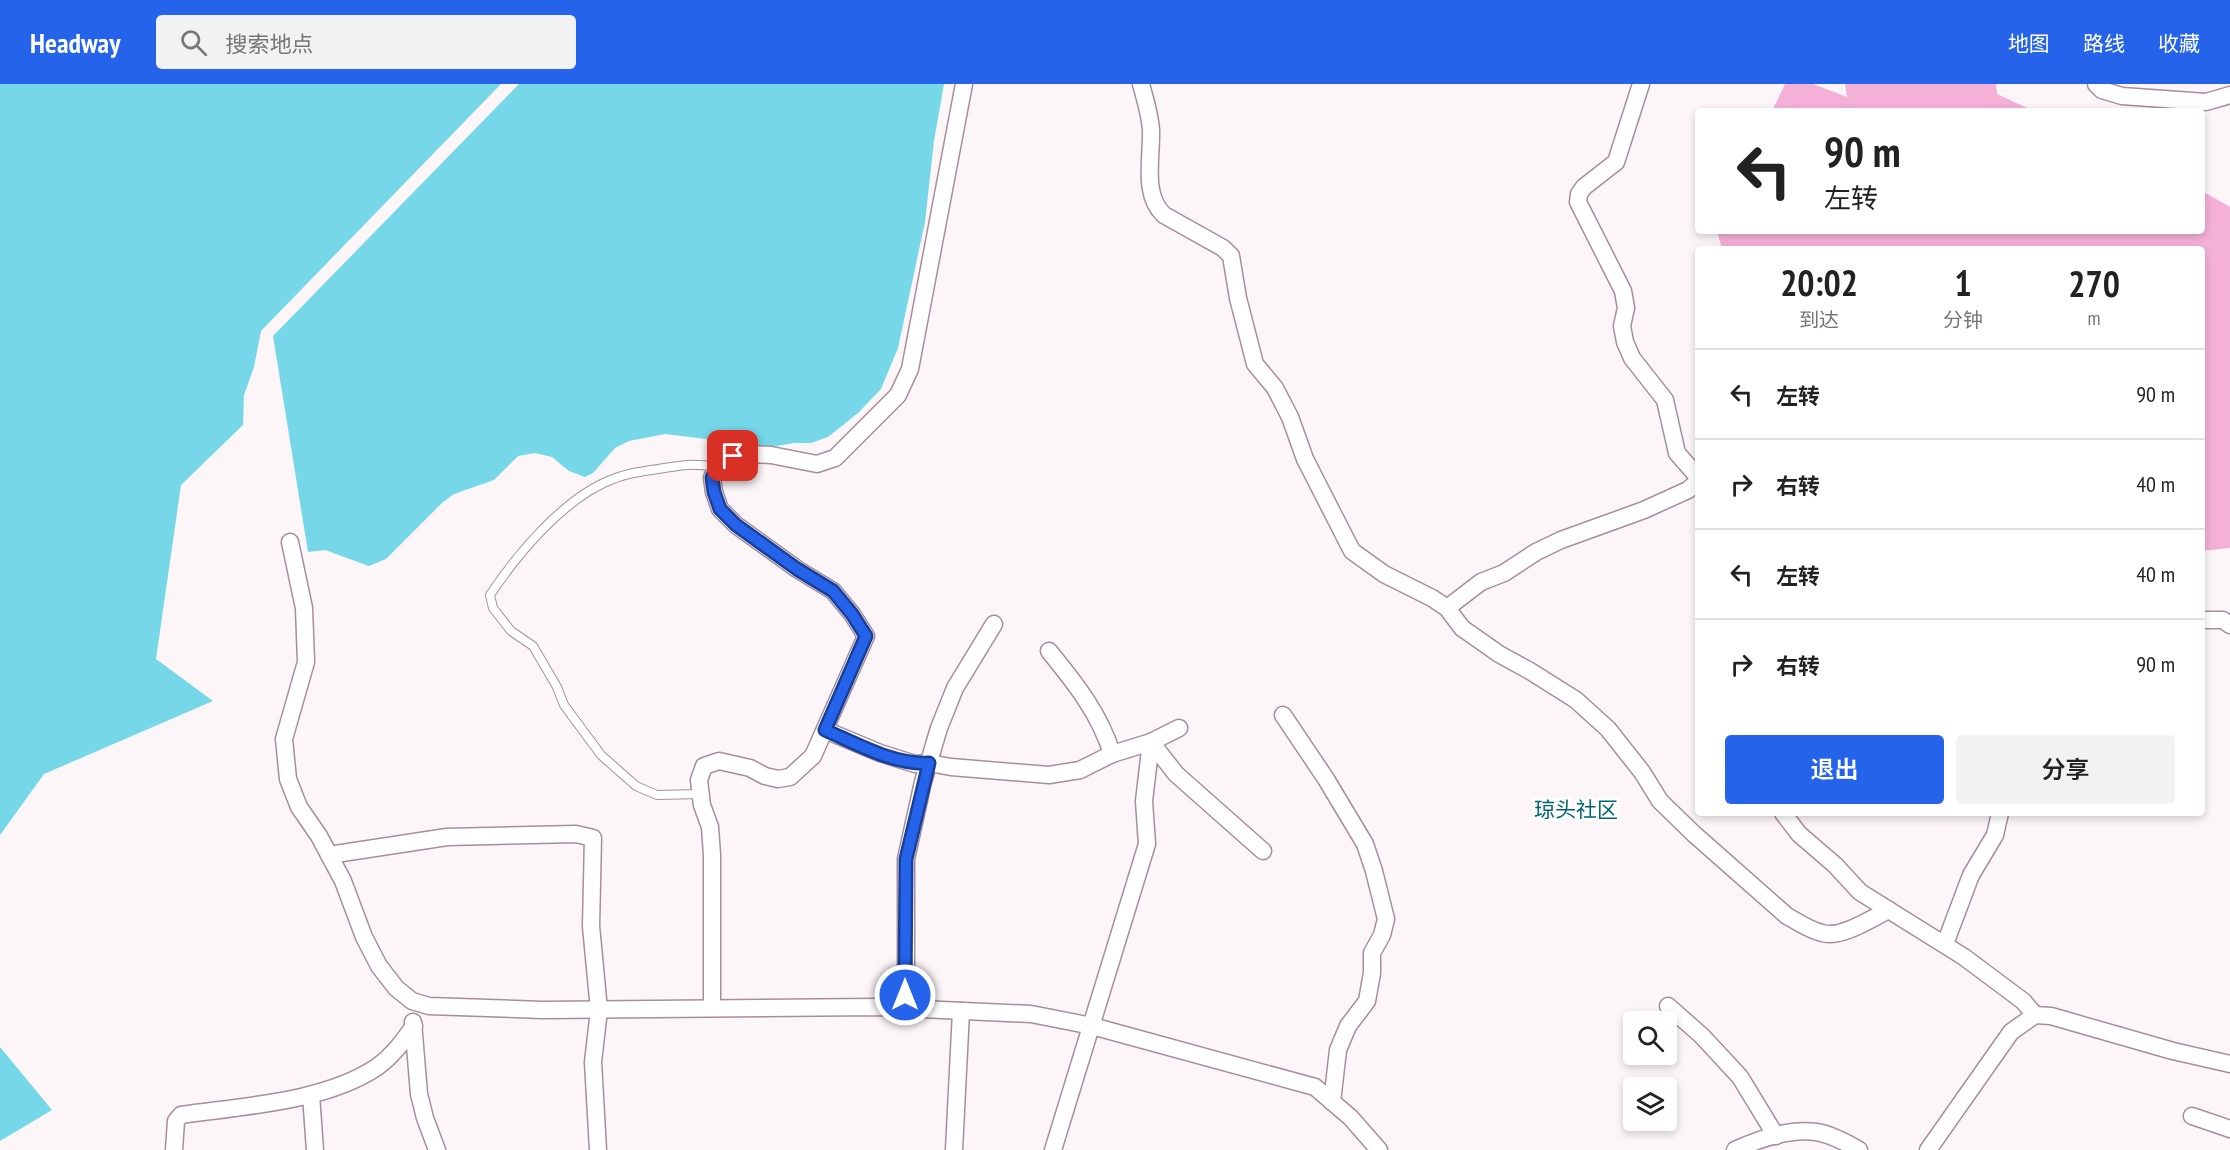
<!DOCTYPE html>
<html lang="zh">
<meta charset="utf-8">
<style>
:root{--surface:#fff;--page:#f2f2f2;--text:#222;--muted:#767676;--line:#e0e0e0;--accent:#2563eb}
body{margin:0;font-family:"PT Sans Narrow","Noto Sans SC",sans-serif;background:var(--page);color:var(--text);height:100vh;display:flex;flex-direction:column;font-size:22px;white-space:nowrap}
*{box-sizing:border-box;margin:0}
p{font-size:20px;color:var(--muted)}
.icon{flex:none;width:33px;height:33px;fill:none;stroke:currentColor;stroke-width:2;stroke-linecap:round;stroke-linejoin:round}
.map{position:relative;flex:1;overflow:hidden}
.details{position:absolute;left:1695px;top:162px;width:510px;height:570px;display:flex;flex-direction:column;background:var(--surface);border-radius:6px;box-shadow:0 3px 9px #0003}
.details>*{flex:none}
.guide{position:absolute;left:1695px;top:24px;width:510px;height:126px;border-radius:6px;box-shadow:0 3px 9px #0003;background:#fff;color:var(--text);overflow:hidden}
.buttons{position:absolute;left:1623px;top:927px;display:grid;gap:12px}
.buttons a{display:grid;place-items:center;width:54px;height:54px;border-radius:6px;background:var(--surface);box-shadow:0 3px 9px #0003;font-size:30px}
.pin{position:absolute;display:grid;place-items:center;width:51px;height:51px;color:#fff;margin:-26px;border-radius:12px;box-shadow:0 3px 9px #0006}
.me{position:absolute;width:66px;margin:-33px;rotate:0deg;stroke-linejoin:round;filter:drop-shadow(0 0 4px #0008)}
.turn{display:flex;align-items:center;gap:21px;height:126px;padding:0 30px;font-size:27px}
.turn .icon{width:78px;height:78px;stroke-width:2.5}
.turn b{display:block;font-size:42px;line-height:51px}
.eta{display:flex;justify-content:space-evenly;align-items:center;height:102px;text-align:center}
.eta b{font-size:36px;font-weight:600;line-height:42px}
.primary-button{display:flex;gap:12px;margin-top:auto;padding:12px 30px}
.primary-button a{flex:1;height:69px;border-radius:6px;background:var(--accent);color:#fff;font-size:24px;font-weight:600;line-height:69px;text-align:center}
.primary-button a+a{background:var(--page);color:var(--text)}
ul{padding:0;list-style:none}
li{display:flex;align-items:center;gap:18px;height:90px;padding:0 30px;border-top:2px solid var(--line)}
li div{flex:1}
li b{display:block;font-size:22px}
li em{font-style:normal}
header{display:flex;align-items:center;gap:36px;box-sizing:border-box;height:84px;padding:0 30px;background:var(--accent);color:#fff}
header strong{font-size:28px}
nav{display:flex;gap:33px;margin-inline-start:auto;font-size:21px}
.search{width:420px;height:54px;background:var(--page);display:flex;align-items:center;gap:15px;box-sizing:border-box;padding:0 21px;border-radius:6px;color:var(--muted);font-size:22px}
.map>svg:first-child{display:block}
.forest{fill:#f5b0d7}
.water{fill:#75d7e8}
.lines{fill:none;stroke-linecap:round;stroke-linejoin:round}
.lane-casing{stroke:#a88d9b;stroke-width:10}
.street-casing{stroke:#a88d9b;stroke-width:19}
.lane{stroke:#fff;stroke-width:8}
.street{stroke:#fff;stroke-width:16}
.route-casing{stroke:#184099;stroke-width:15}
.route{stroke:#2563eb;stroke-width:10}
.labels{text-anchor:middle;stroke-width:6;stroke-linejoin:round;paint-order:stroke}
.quarter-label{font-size:21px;fill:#006471;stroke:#fff}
</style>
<header>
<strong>Headway</strong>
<div class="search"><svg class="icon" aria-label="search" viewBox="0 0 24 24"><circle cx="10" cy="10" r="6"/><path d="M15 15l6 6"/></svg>搜索地点</div>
<nav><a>地图</a><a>路线</a><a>收藏</a></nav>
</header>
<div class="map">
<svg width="2230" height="1066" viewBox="0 0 2230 1066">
<rect width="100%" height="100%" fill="#fcf6f9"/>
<g class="forest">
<path d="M 1785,0 L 1813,0 L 1847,13 L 1845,0 L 1996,0 L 1997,10 L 2034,27 L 1772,27 Z"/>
<path d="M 2202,107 L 2230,123 L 2230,464 L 2202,467 L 2202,165 L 1722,165 L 1717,147 L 2202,147 Z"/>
</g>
<g class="water">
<path d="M 0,0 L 501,0 L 261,247 L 254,283 L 244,311 L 243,341 L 181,401 L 156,575 L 213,617 L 44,690 L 0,751 Z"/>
<path d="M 519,0 L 944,0 L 934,57 L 925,138 L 898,264 L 881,305 L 858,329 L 828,353 L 811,359 L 794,359 L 772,363 L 665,350 L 629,357 L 615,364 L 593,389 L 585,393 L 569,387 L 552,373 L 535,369 L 518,372 L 494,396 L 454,410 L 442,419 L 386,475 L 369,482 L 325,466 L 308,468 L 273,252 Z"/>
<path d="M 0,963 L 52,1026 L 0,1057 Z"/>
</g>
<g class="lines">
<defs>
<path id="lane" d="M 701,710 L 657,711 L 636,702 L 601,671 L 564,621 L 557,603 L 533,562 L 511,547 L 493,524 L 490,511 C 518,469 565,413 613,395 C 627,389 643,387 658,385 C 683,381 692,379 717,383"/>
<g id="street">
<path d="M 1141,0 C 1145,15 1150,30 1151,46 C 1152,73 1142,111 1164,131 L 1223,164 L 1231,172 L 1238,214 L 1255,280 L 1275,304 L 1290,333 L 1305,375 L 1352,467 L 1384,490 L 1432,514 L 1447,524 L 1462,544 L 1499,570 L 1530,587 L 1576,616 L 1608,645 L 1642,688 L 1660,717 L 1694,750 L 1787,832 C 1798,838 1809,846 1822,849 C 1841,855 1872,834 1889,826"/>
<path d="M 1641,0 L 1616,78 L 1584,103 L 1579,110 L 1578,118 L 1623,207 L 1626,224 L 1622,242 L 1625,258 L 1632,274 L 1665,316 L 1677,369 L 1698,393"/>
<path d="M 2096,0 L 2102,6 L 2122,12 L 2206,18 L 2230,11"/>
<path d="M 290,458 L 304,524 L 306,578 L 284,655 L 288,695 L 299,723 L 319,752 L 343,797 L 364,853 L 379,882 L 396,904 L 412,917 L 429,922 L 543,926 L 877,923 L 1031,930 L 1092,942 L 1315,1003 L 1351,1034 L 1379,1066"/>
<path d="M 1447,524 L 1481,498 L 1504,489 L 1536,468 L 1561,456 L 1644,426 L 1688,406 L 1698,397"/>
<path d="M 2202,536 L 2223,536 L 2230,541"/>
<path d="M 1049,567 C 1075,599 1100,630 1112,670"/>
<path d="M 1283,631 L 1326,695 L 1365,760 L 1374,787 L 1386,835 L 1382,851 L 1372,869 L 1372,889 L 1367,917 L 1348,942 L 1338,966 L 1332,1018"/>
<path d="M 825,646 L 880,669 L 915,680 L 929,679 L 951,683 L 1049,691 L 1080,686 L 1112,670 L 1151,658 L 1179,644"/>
<path d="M 1783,729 L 1799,750 L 1835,781 L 1860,808 L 1964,873 L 2023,917 L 2035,931"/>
<path d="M 329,771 L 447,753 L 576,750 L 593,754 L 591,842 L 599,926 L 593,978 L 598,1066"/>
<path d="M 1945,860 L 1971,791 L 1995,751 L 2000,729"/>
<path d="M 1668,922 L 1702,952 L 1740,993 L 1776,1052"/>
<path d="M 712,924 L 712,771 L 710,743 L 702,721 L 699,696 L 704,682 L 719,677 L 750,684 L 765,692 L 778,695 L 790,693 L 813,672 L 866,552 L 852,530 L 833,507 L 797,485 L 736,441 L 720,425 L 714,408 L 712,394 L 717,383 L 733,372 L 751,370 L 771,371 L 817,380 L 835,374 L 898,311 L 910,285 L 964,0"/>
<path d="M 906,924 L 906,775 L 923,698 L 939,644 L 955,604 L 994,540"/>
<path d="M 413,938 L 419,1010 L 425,1034 L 437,1066"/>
<path d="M 311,1011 L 315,1066"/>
<path d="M 2192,1032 L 2230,1045"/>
<path d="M 174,1066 L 176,1037 L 181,1031 C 243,1022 325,1018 377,983 C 393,972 403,957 414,942"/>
<path d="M 954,1066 L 961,927"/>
<path d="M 1053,1066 L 1147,760 L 1144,717 L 1151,658 L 1176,690 L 1263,767"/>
<path d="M 1735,1066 C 1759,1055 1789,1044 1816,1048 C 1831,1050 1847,1059 1859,1066"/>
<path d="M 1928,1066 L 2011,948 L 2035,931 L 2051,932 L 2173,967 L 2230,980"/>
</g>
</defs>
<use href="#lane" class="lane-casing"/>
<use href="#street" class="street-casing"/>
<use href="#lane" class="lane"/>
<use href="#street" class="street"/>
</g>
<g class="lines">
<defs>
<path id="route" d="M 733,372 L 717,383 L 712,394 L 714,408 L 720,425 L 736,441 L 797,485 L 833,507 L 852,530 L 866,552 L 825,646 C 857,660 894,681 929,679 L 906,775 L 905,911"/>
</defs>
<use href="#route" class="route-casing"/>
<use href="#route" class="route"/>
</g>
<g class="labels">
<g class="quarter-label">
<text x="1576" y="733">琼头社区</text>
</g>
</g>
</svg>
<div class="buttons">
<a><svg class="icon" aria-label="search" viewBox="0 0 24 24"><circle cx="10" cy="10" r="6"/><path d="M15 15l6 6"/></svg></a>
<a><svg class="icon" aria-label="layers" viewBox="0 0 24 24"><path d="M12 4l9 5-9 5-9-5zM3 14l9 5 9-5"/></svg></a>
</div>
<div class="pin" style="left:733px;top:372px;background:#d93025"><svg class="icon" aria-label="arrive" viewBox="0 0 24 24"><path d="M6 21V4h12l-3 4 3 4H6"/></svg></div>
<svg class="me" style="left:905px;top:911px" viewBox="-20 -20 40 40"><circle r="17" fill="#2563eb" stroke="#fff" stroke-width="3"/><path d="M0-11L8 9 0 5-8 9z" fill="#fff"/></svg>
<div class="guide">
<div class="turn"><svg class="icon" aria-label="left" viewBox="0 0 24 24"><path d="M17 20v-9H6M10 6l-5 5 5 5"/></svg><div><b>90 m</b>左转</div></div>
</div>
<section class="details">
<div class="eta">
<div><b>20:02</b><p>到达</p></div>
<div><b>1</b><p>分钟</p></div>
<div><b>270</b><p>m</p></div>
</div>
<ul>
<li><svg class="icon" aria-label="left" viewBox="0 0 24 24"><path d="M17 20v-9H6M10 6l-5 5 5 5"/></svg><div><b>左转</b></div><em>90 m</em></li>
<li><svg class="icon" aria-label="right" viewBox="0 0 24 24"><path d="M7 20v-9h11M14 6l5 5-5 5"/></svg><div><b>右转</b></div><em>40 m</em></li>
<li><svg class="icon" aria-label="left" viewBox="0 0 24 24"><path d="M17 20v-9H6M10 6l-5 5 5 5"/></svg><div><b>左转</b></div><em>40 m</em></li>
<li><svg class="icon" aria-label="right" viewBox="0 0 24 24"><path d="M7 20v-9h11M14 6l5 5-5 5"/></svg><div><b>右转</b></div><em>90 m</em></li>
</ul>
<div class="primary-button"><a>退出</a><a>分享</a></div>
</section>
</div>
